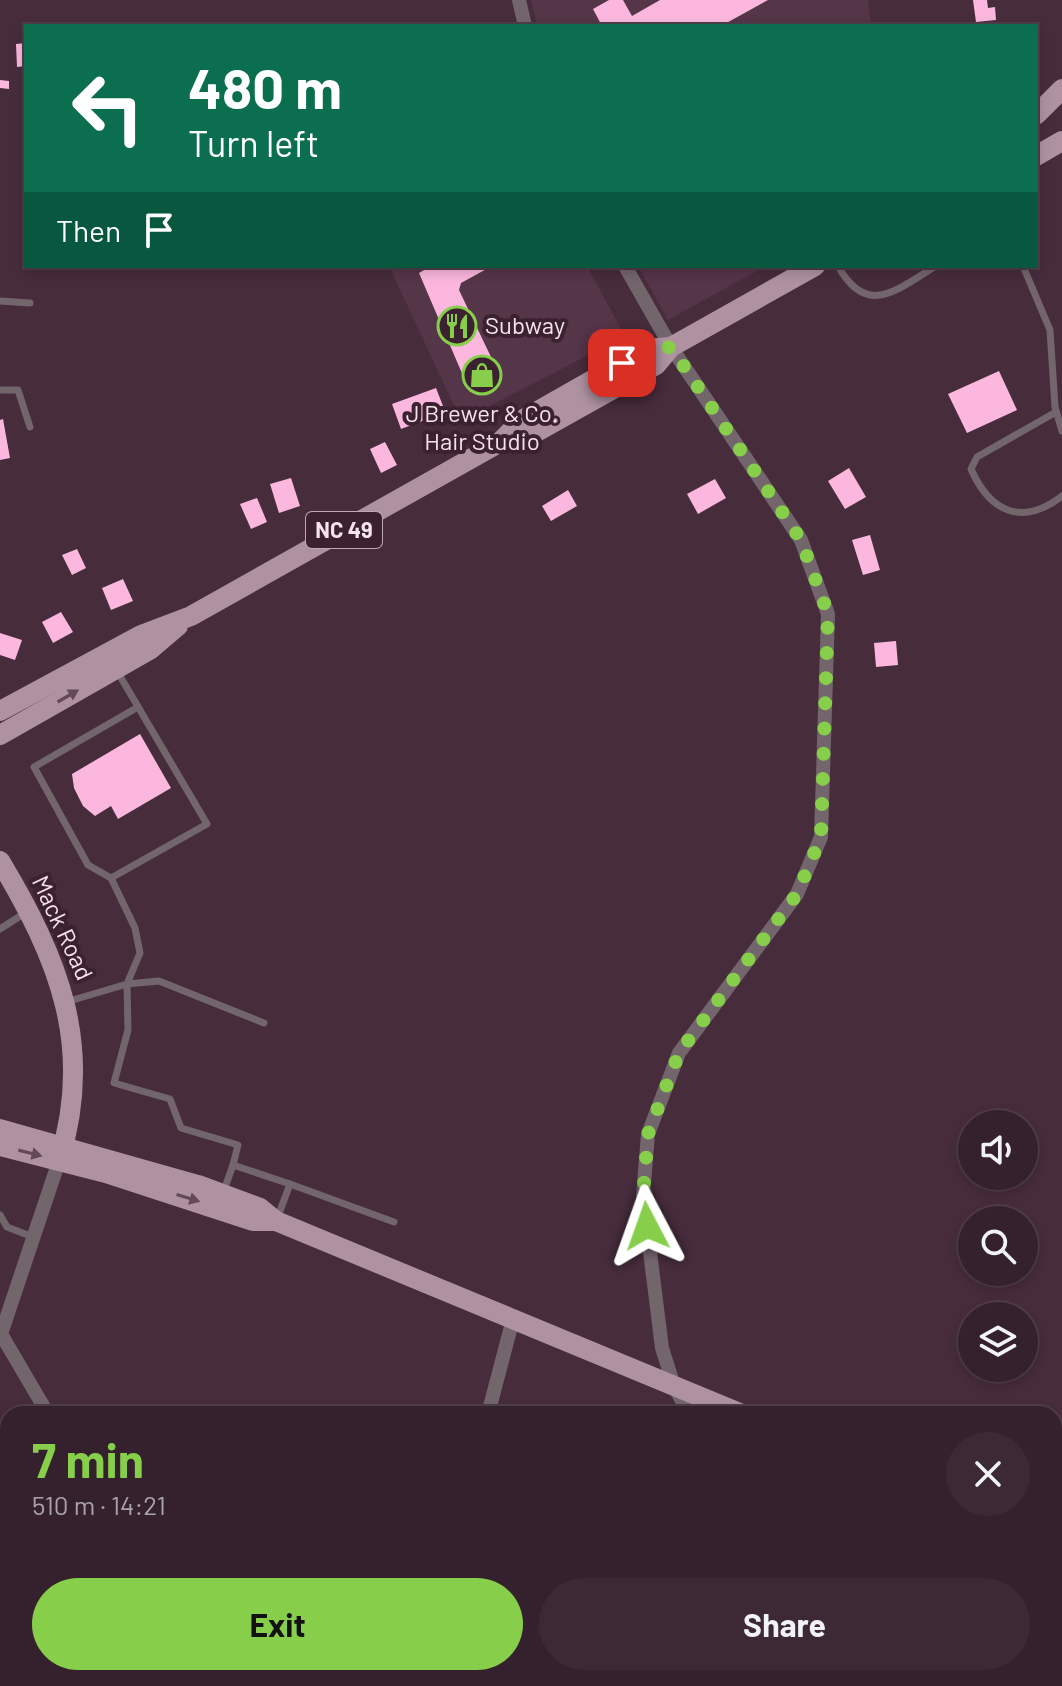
<!DOCTYPE html>
<meta charset="utf-8">
<style>
:root{--surface:#35212d;--page:#3d2935;--text:#f1f3f6;--muted:#aaa3aa;--line:#4f3e49;--accent:#87cf4b}
body{margin:0;font-family:Barlow,sans-serif;background:var(--page);color:var(--text);height:100vh;display:flex;flex-direction:column;font-size:30px;white-space:nowrap}
*{box-sizing:border-box;margin:0}
p{font-size:26px;color:var(--muted)}
.icon{flex:none;width:44px;height:44px;fill:none;stroke:currentColor;stroke-width:2;stroke-linecap:round;stroke-linejoin:round}
.map{position:relative;flex:1;overflow:hidden}
.sheet{position:absolute;left:0px;top:1406px;width:1062px;height:280px;display:flex;flex-direction:column;background:var(--surface);border-radius:24px 24px 0 0;box-shadow:0 4px 12px #0003,0 0 0 2px var(--line)}
.sheet>*{flex:none}
.top-card{position:absolute;left:24px;top:24px;width:1014px;height:244px;border-radius:0px;box-shadow:0 4px 12px #0003,0 0 0 2px var(--line);background:#0b6e4f;color:#fff;overflow:hidden}
.controls{position:absolute;left:958px;top:1110px;display:grid;gap:16px}
.controls a{display:grid;place-items:center;width:80px;height:80px;border-radius:50%;background:var(--surface);box-shadow:0 4px 12px #0003,0 0 0 2px var(--line);font-size:40px}
.pin{position:absolute;display:grid;place-items:center;width:68px;height:68px;color:#fff;margin:-34px;border-radius:16px;box-shadow:0 4px 12px #0006}
.me{position:absolute;width:88px;margin:-44px;rotate:356deg;stroke-linejoin:round;filter:drop-shadow(0 0 6px #0008)}
.turn{display:flex;align-items:center;gap:28px;height:168px;padding:0 32px;font-size:36px}
.turn .icon{width:104px;height:104px;stroke-width:2.5}
.turn b{display:block;font-size:56px;line-height:68px}
.then{display:flex;align-items:center;height:76px;padding:0 32px;background:#0003;gap:16px;font-size:30px}
.round{display:grid;place-items:center;flex:none;width:84px;height:84px;border-radius:42px;background:var(--page)}
.overview{display:flex;align-items:center;justify-content:space-between;height:136px;padding:0 32px}
h1{font-size:48px;font-weight:700;line-height:60px;color:var(--accent)}
.button{display:flex;gap:16px;margin-top:auto;padding:16px 32px}
.button a{flex:1;height:92px;border-radius:48px;background:var(--accent);color:#111;font-size:32px;font-weight:700;line-height:92px;text-align:center}
.button a+a{background:var(--page);color:var(--text)}
.map>svg:first-child{display:block}
.built{fill:#553548}
.building{fill:#fbb7de}
.lines{fill:none;stroke-linecap:round;stroke-linejoin:round}
.lane{stroke:#73656c;stroke-width:7}
.street{stroke:#73656c;stroke-width:14}
.primary{stroke:#ae92a2;stroke-width:20}
.oneway{fill:#644959}
.route{stroke:#87cf4b;stroke-width:14;stroke-dasharray:0 25.2}
.labels{text-anchor:middle;stroke-width:8;stroke-linejoin:round;paint-order:stroke}
.shield{fill:#3c2231;stroke:#beaab5;stroke-width:2}
.shield-label{font-size:22px;font-weight:bold;fill:#f6e4ee}
.poi-label{font-size:24px;fill:#f6e4ee;stroke:#3c2231;text-anchor:start}
.street-label{font-size:24px;fill:#f6e4ee;stroke:#3c2231}
</style>
<div class="map">
<svg width="1062" height="1686" viewBox="0 0 1062 1686">
<rect width="100%" height="100%" fill="#472c3c"/>
<g class="built">
<path d="M 531,0 L 868,0 L 871,26 L 537,26 Z"/>
<path d="M 389,266 L 587,266 L 625,336 L 461,421 Z"/>
<path d="M 638,266 L 766,266 L 668,320 Z"/>
</g>
<g class="building">
<path d="M 609,0 L 623,0 L 632,16 L 660,0 L 768,0 L 721,26 L 602,26 L 593,9 Z"/>
<path d="M 973,0 L 987,0 L 988,8 L 995,7 L 996,20 L 976,22 Z"/>
<path d="M 26,43 L 26,66 L 17,67 L 16,44 Z"/>
<path d="M 0,80 L 9,81 L 9,89 L 0,88 Z"/>
<path d="M 431,266 L 492,266 L 461,283 L 459,290 L 502,380 L 470,392 L 419,273 Z"/>
<path d="M 999,371 L 1017,410 L 967,433 L 948,394 Z"/>
<path d="M 436,388 L 443,406 L 431,411 L 433,417 L 401,429 L 392,404 Z"/>
<path d="M 3,419 L 10,458 L 0,460 L 0,420 Z"/>
<path d="M 385,442 L 397,465 L 381,473 L 370,449 Z"/>
<path d="M 849,468 L 866,497 L 845,509 L 828,481 Z"/>
<path d="M 291,478 L 300,506 L 279,513 L 270,484 Z"/>
<path d="M 715,479 L 726,498 L 698,514 L 687,494 Z"/>
<path d="M 568,490 L 577,506 L 551,521 L 542,506 Z"/>
<path d="M 257,498 L 267,522 L 251,529 L 240,504 Z"/>
<path d="M 870,535 L 880,570 L 863,575 L 852,540 Z"/>
<path d="M 77,549 L 86,568 L 72,575 L 62,555 Z"/>
<path d="M 123,579 L 133,601 L 111,610 L 102,588 Z"/>
<path d="M 61,612 L 73,632 L 53,643 L 42,622 Z"/>
<path d="M 0,633 L 22,640 L 15,660 L 0,655 Z"/>
<path d="M 896,641 L 898,665 L 876,667 L 874,643 Z"/>
<path d="M 140,734 L 171,788 L 118,819 L 111,806 L 95,816 L 83,806 L 74,788 L 72,774 Z"/>
</g>
<g class="lines">
<g class="lane">
<path d="M 838,266 C 867,318 896,290 936,266"/>
<path d="M 1023,266 L 1050,330 L 1055,407 L 1062,431"/>
<path d="M 0,301 L 30,303"/>
<path d="M 0,390 L 18,390 L 30,427"/>
<path d="M 1056,412 L 977,457 L 971,469 C 990,512 1022,527 1062,496"/>
<path d="M 117,671 L 207,824 L 111,878 L 135,928 L 140,953 L 127,984 L 159,981 L 264,1023"/>
<path d="M 111,878 L 88,865 L 34,767 L 138,707"/>
<path d="M 0,929 L 25,913"/>
<path d="M 66,1002 L 127,984 L 128,1030 L 114,1083 L 170,1099 L 181,1128 L 238,1145 L 233,1165"/>
<path d="M 223,1193 L 233,1165 L 290,1184"/>
<path d="M 0,1215 L 7,1227 L 33,1237"/>
<path d="M 277,1219 L 290,1184 L 394,1222"/>
<path d="M 699,1678 L 702,1686"/>
<path d="M 741,1678 L 744,1686"/>
</g>
<g class="street">
<path d="M 519,0 L 525,26"/>
<path d="M 625,266 L 671,347 L 801,540 L 828,614 L 821,837 L 797,894 L 679,1053 L 648,1134 L 643,1196 L 662,1348 L 674,1386 L 689,1414"/>
<path d="M 1,1334 L 59,1161"/>
<path d="M 1,1334 L 48,1414"/>
<path d="M 488,1414 L 513,1319"/>
<path d="M 909,1678 L 916,1686"/>
<path d="M 638,1686 L 664,1678"/>
</g>
<g class="primary">
<path d="M 1036,115 L 1062,89"/>
<path d="M 1036,156 L 1062,141"/>
<path d="M 500,442 L 522,420 L 647,349 L 671,347"/>
<path d="M 0,711 L 141,635 L 191,616 L 497,444 L 531,435 L 656,365 L 671,347 L 815,266"/>
<path d="M 0,735 L 151,649 L 178,626"/>
<path d="M 0,861 C 58,958 95,1046 59,1161"/>
<path d="M 0,1129 L 198,1185 L 260,1208 L 276,1221 L 742,1414"/>
<path d="M 0,1146 L 106,1173 L 253,1221 L 276,1221"/>
<path d="M 1054,1543 L 1062,1547"/>
</g>
</g>
<defs><path id="oneway-solid" d="M-6-.8H1V-3.2L6.5 0L1 3.2V.8H-6Z" transform="scale(2)"/></defs>
<g class="oneway">
<use href="#oneway-solid" transform="translate(68 696) rotate(-30)"/>
<use href="#oneway-solid" transform="translate(30 1153) rotate(14)"/>
<use href="#oneway-solid" transform="translate(188 1198) rotate(17)"/>
</g>
<g class="lines">
<path class="route" d="M 622,363 L 647,349 L 671,347 L 801,540 L 828,614 L 821,837 L 797,894 L 679,1053 L 648,1134 L 643,1196 L 647,1226"/>
</g>
<defs>
<symbol id="restaurant-ring" viewBox="-11 -11 22 22"><circle r="9.5" fill="#3c2231" stroke="#87cf4b" stroke-width="1.5"/><path d="M-5-6h1v4h1v-4h1v4h1v-4h1v5L-1.5 .5V6h-2V.5L-5-1ZM5-6V6H3V1.5H1.5Q1.5-4 5-6Z" fill="#87cf4b"/></symbol>
<symbol id="shop-ring" viewBox="-11 -11 22 22"><circle r="9.5" fill="#3c2231" stroke="#87cf4b" stroke-width="1.5"/><path d="M-5-2.5h2.3a2.7 3.5 0 0 1 5.4 0H5L5.5 6h-11ZM-1.5-2.5h3a1.5 2.3 0 0 0-3 0Z" fill="#87cf4b"/></symbol>
</defs>
<g fill-rule="evenodd">
<use href="#restaurant-ring" x="435" y="304" width="44" height="44"/>
<use href="#shop-ring" x="460" y="353" width="44" height="44"/>
</g>
<g class="labels">
<rect class="shield" x="306" y="512" width="76" height="36" rx="6"/>
<g class="shield-label">
<text x="344" y="538">NC 49</text>
</g>
<g class="poi-label">
<text x="485" y="334">Subway</text>
<text x="482" y="422" text-anchor="middle">J Brewer &amp; Co.<tspan x="482" dy="28">Hair Studio</tspan></text>
</g>
<g class="street-label">
<text transform="translate(62 928) rotate(65)" y="8">Mack Road</text>
</g>
</g>
</svg>
<div class="controls">
<a><svg class="icon" aria-label="sound" viewBox="0 0 24 24"><path d="M4 9h4l5-4v14l-5-4H4zM17 9q2 3 0 6"/></svg></a>
<a><svg class="icon" aria-label="search" viewBox="0 0 24 24"><circle cx="10" cy="10" r="6"/><path d="M15 15l6 6"/></svg></a>
<a><svg class="icon" aria-label="layers" viewBox="0 0 24 24"><path d="M12 4l9 5-9 5-9-5zM3 14l9 5 9-5"/></svg></a>
</div>
<div class="pin" style="left:622px;top:363px;background:#d93025"><svg class="icon" aria-label="arrive" viewBox="0 0 24 24"><path d="M6 21V4h12l-3 4 3 4H6"/></svg></div>
<svg class="me" style="left:647px;top:1226px" viewBox="-20 -20 40 40"><path d="M0-17L14 15 0 8-14 15z" fill="#87cf4b" stroke="#fff" stroke-width="4"/></svg>
<div class="top-card">
<div class="turn"><svg class="icon" aria-label="left" viewBox="0 0 24 24"><path d="M17 20v-9H6M10 6l-5 5 5 5"/></svg><div><b>480 m</b>Turn left</div></div>
<div class="then">Then<svg class="icon" aria-label="arrive" viewBox="0 0 24 24"><path d="M6 21V4h12l-3 4 3 4H6"/></svg></div>
</div>
<section class="sheet">
<div class="overview"><div><h1>7 min</h1><p>510 m · 14:21</p></div><a class="round"><svg class="icon" aria-label="close" viewBox="0 0 24 24"><path d="M6 6l12 12M18 6L6 18"/></svg></a></div>
<div class="button"><a>Exit</a><a>Share</a></div>
</section>
</div>
